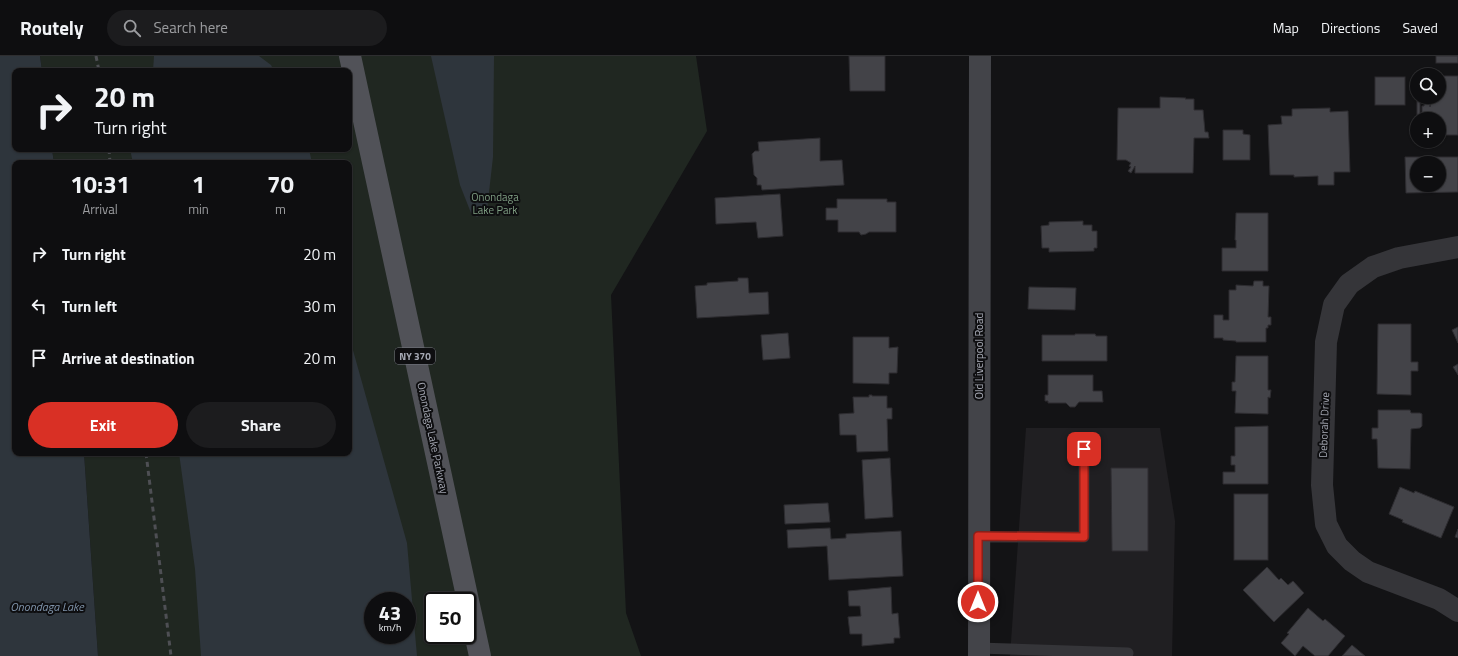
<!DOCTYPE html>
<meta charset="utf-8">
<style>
:root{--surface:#0e0e10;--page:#1c1c1e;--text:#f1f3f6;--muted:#9b9c9f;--line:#2e2e30;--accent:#d93025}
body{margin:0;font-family:"Titillium Web",sans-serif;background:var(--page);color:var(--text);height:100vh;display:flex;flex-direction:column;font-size:15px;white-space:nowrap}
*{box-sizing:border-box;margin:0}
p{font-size:13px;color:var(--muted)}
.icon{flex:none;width:22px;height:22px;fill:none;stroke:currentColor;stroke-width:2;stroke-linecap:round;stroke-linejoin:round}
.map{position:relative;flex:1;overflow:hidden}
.details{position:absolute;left:12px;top:104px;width:340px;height:296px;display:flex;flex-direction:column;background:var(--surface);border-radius:8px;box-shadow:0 1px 3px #0004,0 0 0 1px var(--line)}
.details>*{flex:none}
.top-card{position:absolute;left:12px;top:12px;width:340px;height:84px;border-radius:8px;box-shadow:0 1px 3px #0004,0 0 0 1px var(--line);background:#0e0e10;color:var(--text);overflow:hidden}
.controls{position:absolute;left:1410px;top:12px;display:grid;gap:8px}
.controls a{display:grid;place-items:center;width:36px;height:36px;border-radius:50%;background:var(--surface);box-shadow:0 1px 3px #0004,0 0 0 1px var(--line);font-size:20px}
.speed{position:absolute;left:364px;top:536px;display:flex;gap:8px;font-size:20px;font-weight:700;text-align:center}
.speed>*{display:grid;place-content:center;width:52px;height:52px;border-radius:50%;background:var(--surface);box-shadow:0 1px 3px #0004,0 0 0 1px var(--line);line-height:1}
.speed small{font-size:10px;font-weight:400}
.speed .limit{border:2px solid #111;border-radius:6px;background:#fff;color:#111}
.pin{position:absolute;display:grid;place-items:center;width:34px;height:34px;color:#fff;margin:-17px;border-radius:8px;box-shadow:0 2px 6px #0006}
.me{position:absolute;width:44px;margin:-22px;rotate:0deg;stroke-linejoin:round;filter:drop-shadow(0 0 3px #0008)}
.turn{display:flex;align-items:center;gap:14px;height:84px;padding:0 16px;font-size:18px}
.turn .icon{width:52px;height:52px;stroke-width:2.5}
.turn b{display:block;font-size:28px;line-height:34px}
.eta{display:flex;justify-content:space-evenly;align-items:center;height:68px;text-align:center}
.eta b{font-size:24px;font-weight:700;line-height:28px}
.cta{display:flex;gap:8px;margin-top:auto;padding:8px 16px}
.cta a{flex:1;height:46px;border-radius:24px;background:var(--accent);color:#fff;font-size:16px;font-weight:700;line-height:46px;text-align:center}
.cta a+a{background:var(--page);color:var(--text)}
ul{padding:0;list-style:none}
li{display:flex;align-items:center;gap:12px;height:52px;padding:0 16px}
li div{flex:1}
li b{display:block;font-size:15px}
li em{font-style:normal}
header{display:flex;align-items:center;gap:24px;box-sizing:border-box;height:56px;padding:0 20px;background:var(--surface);border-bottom:1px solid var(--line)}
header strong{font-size:19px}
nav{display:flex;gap:22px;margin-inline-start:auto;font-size:14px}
.search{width:280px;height:36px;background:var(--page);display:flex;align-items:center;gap:10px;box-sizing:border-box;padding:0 14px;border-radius:22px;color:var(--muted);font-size:15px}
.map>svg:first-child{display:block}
.built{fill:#201f22}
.green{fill:#202721;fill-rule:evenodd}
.water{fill:#2e353c;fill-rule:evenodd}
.building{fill:#434348;stroke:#2e2d31;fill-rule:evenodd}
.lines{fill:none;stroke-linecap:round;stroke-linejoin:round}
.lane{stroke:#353539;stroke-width:11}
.street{stroke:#353539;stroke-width:22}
.secondary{stroke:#434449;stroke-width:22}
.primary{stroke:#515258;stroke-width:22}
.rail{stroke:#4e4f54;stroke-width:3;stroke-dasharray:5 4;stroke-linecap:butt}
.route-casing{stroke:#8d1f18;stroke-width:10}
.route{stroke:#d93025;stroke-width:7}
.labels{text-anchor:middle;stroke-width:4;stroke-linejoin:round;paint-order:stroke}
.shield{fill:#0e0e10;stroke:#787a83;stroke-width:1}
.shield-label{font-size:10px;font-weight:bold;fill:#a6a9b4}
.park-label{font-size:11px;fill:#7f9e83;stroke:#0e0e10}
.street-label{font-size:11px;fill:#a6a9b4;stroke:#0e0e10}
.water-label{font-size:12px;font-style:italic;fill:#8095ac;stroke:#0e0e10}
</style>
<header>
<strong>Routely</strong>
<div class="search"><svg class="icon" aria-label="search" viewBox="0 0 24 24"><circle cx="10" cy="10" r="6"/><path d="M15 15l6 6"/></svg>Search here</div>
<nav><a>Map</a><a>Directions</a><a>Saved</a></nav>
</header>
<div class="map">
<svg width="1458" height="600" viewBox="0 0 1458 600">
<rect width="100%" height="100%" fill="#131315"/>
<path class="built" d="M 1026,372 L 1160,372 L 1175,465 L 1172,600 L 1010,600 Z"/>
<path class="green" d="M 40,0 L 696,0 L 707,75 L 611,239 L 626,557 L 641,600 L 98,600 L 84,397 L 349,397 L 349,107 L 54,107 L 52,93 L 349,93 L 349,15 L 42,15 ZM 373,545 L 407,545 L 407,579 L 373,579 ZM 433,545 L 467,545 L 467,579 L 433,579 Z"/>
<g class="water">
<path d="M 0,0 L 40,0 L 42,15 L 15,15 L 15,93 L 52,93 L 54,107 L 15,107 L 15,397 L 84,397 L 98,600 L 0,600 Z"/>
<path d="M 154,0 L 259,0 L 271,9 L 274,15 L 153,15 Z"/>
<path d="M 431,0 L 494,0 L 493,101 L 487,154 L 477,161 L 471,157 L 460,129 Z"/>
<path d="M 130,93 L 309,93 L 312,107 L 133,107 Z"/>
<path d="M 349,280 L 407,487 L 417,600 L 201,600 L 195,513 L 179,397 L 349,397 ZM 373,545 L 407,545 L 407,579 L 373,579 Z"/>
</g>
<g class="building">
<path d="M 849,0 L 885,0 L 885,35 L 850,35 Z"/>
<rect x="1436" y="0" width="22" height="7"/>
<path d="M 1439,20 L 1458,20 L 1458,79 L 1439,79 L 1439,63 L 1422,63 L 1422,50 L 1424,50 L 1425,41 L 1430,41 L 1430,51 L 1431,41 L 1439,41 Z"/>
<rect x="1375" y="21" width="30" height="28"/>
<path d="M 1160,41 L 1186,42 L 1185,43 L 1194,43 L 1194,54 L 1203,54 L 1205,76 L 1208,76 L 1209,82 L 1194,82 L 1193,117 L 1135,117 L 1135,110 L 1131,117 L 1128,115 L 1131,111 L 1129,110 L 1131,107 L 1126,104 L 1117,104 L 1118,52 L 1160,52 Z"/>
<rect x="1417" y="41" width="3" height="18"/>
<path d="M 1330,52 L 1330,56 L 1348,55 L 1350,116 L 1334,116 L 1334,129 L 1318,129 L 1318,120 L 1294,121 L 1294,119 L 1270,119 L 1268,69 L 1282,68 L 1281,60 L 1292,60 L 1292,53 Z"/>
<path d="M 1223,74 L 1243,74 L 1243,78 L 1250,79 L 1250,104 L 1223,104 Z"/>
<path d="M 820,82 L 820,105 L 842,104 L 844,129 L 762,134 L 761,129 L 757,129 L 757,122 L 754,119 L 752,98 L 755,95 L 759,95 L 758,86 Z"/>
<path d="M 1405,101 L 1458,101 L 1458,136 L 1406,137 ZM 1417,107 L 1439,107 L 1439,129 L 1417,129 Z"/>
<path d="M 780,138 L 783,180 L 758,182 L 756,166 L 716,168 L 715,142 Z"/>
<path d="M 837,143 L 887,143 L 887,146 L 896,146 L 896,176 L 869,176 L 866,178 L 861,179 L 859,176 L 838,176 L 838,164 L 826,164 L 826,152 L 837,152 Z"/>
<path d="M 1236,157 L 1268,157 L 1268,215 L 1222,215 L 1222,192 L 1236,192 L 1236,184 L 1235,184 Z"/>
<path d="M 1083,165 L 1083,169 L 1092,169 L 1092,175 L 1097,175 L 1097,192 L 1094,192 L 1094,195 L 1049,196 L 1049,192 L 1042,192 L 1041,170 L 1049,169 L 1049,166 Z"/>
<path d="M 738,222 L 748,222 L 749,237 L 768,236 L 769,258 L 697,262 L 695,230 L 707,229 L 707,227 L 738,225 Z"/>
<path d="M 1254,225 L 1263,225 L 1263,230 L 1269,230 L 1268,261 L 1271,261 L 1271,269 L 1268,269 L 1268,272 L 1266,272 L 1266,286 L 1236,286 L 1236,285 L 1223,284 L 1223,282 L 1214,282 L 1214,259 L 1223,259 L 1223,264 L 1229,264 L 1229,234 L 1236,234 L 1236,229 L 1253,230 Z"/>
<path d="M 1029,231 L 1076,232 L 1075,254 L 1028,253 Z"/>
<path d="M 1378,268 L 1411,268 L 1411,306 L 1418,306 L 1418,315 L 1411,315 L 1411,339 L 1377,338 Z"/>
<path d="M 1458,271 L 1458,287 L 1452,274 Z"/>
<path d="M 788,277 L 790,302 L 763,304 L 761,279 Z"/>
<path d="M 1075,278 L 1095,278 L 1096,280 L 1107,280 L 1107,305 L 1042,305 L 1042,279 L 1075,279 Z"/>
<path d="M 853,281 L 889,281 L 889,292 L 898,291 L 897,317 L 889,317 L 889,328 L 853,327 Z"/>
<path d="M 1236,300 L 1268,300 L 1268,334 L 1271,334 L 1270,342 L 1268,341 L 1268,358 L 1235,357 L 1236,335 L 1232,335 L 1232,326 L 1235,326 Z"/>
<path d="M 1458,308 L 1458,319 L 1453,311 Z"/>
<path d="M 1048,319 L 1093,319 L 1093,335 L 1102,335 L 1103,346 L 1079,346 L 1075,351 L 1070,351 L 1066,347 L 1048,347 L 1048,345 L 1045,345 L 1045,339 L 1048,339 Z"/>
<path d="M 869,339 L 872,339 L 872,340 L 887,340 L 887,352 L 892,352 L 892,363 L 887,363 L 888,395 L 857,396 L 856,379 L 840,379 L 839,358 L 854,357 L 853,341 L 869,341 Z"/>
<path d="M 1378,354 L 1410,354 L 1411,357 L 1420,357 L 1422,358 L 1422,370 L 1420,372 L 1411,373 L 1410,413 L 1378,412 L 1377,383 L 1372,383 L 1372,372 L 1378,372 Z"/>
<path d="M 1268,370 L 1268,428 L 1223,428 L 1223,416 L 1235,416 L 1235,409 L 1231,409 L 1231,400 L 1235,400 L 1235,371 Z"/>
<path d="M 890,402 L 893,461 L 865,463 L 862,404 Z"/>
<path d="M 1111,412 L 1148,412 L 1148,495 L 1112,495 Z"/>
<path d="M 1400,431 L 1414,437 L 1415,435 L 1454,451 L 1441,482 L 1402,466 L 1403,464 L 1389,458 Z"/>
<rect x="1234" y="438" width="34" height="66"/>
<path d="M 828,447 L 830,466 L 785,468 L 784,449 Z"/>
<path d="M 830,472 L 831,483 L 846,482 L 846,478 L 901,475 L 903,520 L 829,524 L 827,490 L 788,492 L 787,474 Z"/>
<path d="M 1458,473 L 1458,482 L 1455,481 Z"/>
<path d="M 1267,511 L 1279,524 L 1281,522 L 1288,529 L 1293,525 L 1304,537 L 1274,566 L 1243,534 Z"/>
<path d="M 891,531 L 892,558 L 898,557 L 900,582 L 894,582 L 894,587 L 862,590 L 862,578 L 850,578 L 848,561 L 861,560 L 860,550 L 849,550 L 848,535 Z"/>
<path d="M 1308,552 L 1323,565 L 1325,563 L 1345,580 L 1328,600 L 1315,600 L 1303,590 L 1295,600 L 1281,587 L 1289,578 L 1287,577 Z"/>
<path d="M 1352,589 L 1365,600 L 1342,600 Z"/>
</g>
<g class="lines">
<g class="lane">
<path d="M 978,481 L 1084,481 L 1084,393"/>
<path d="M 978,592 L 1128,597 L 1127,600"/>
</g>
<path class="street" d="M 1458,191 L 1399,202 L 1373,211 L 1349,228 L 1334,249 L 1326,286 L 1322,429 L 1326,468 L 1337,490 L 1352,505 L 1368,516 L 1439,543 L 1458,555"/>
<path class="secondary" d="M 979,600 L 980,0"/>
<path class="primary" d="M 350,0 L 480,600"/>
<g class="rail">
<path d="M 96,0 L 99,15"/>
<path d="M 109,93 L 110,107"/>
<path d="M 146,397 L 171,600"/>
</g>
</g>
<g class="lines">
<defs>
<path id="route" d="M 978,546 L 978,480 L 1084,481 L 1084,393"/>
</defs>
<use href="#route" class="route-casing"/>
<use href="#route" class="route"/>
</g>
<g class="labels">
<rect class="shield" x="395" y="292" width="40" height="16" rx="3"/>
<g class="shield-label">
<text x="415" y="304">NY 370</text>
</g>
<g class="park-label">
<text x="495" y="145">Onondaga<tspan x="495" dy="13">Lake Park</tspan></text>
</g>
<g class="street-label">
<text transform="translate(979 300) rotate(-90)" y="4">Old Liverpool Road</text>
<text transform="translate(1324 369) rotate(-88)" y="4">Deborah Drive</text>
<text transform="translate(433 382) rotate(78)" y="4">Onondaga Lake Parkway</text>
</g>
<g class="water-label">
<text x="47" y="555">Onondaga Lake</text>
</g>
</g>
</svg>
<div class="controls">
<a><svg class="icon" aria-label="search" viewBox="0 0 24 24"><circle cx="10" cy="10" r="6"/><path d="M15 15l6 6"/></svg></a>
<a>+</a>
<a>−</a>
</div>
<div class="speed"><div>43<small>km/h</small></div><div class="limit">50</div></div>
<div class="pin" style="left:1084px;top:393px;background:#d93025"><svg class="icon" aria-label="arrive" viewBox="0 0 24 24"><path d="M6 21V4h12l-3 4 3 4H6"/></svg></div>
<svg class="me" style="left:978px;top:546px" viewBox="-20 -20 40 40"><circle r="17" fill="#d93025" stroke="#fff" stroke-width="3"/><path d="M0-11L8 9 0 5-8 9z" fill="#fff"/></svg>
<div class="top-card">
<div class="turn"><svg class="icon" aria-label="right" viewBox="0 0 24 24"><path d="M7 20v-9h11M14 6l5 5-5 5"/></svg><div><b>20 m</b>Turn right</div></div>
</div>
<section class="details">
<div class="eta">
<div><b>10:31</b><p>Arrival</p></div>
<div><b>1</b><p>min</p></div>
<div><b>70</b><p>m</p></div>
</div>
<ul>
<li><svg class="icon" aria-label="right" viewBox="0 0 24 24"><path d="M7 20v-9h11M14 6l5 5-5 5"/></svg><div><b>Turn right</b></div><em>20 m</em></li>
<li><svg class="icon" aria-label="left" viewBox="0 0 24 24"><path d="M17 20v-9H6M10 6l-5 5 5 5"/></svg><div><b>Turn left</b></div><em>30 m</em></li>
<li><svg class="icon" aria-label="arrive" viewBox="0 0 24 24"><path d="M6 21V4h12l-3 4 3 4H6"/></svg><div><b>Arrive at destination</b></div><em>20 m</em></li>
</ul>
<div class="cta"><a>Exit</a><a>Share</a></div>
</section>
</div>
